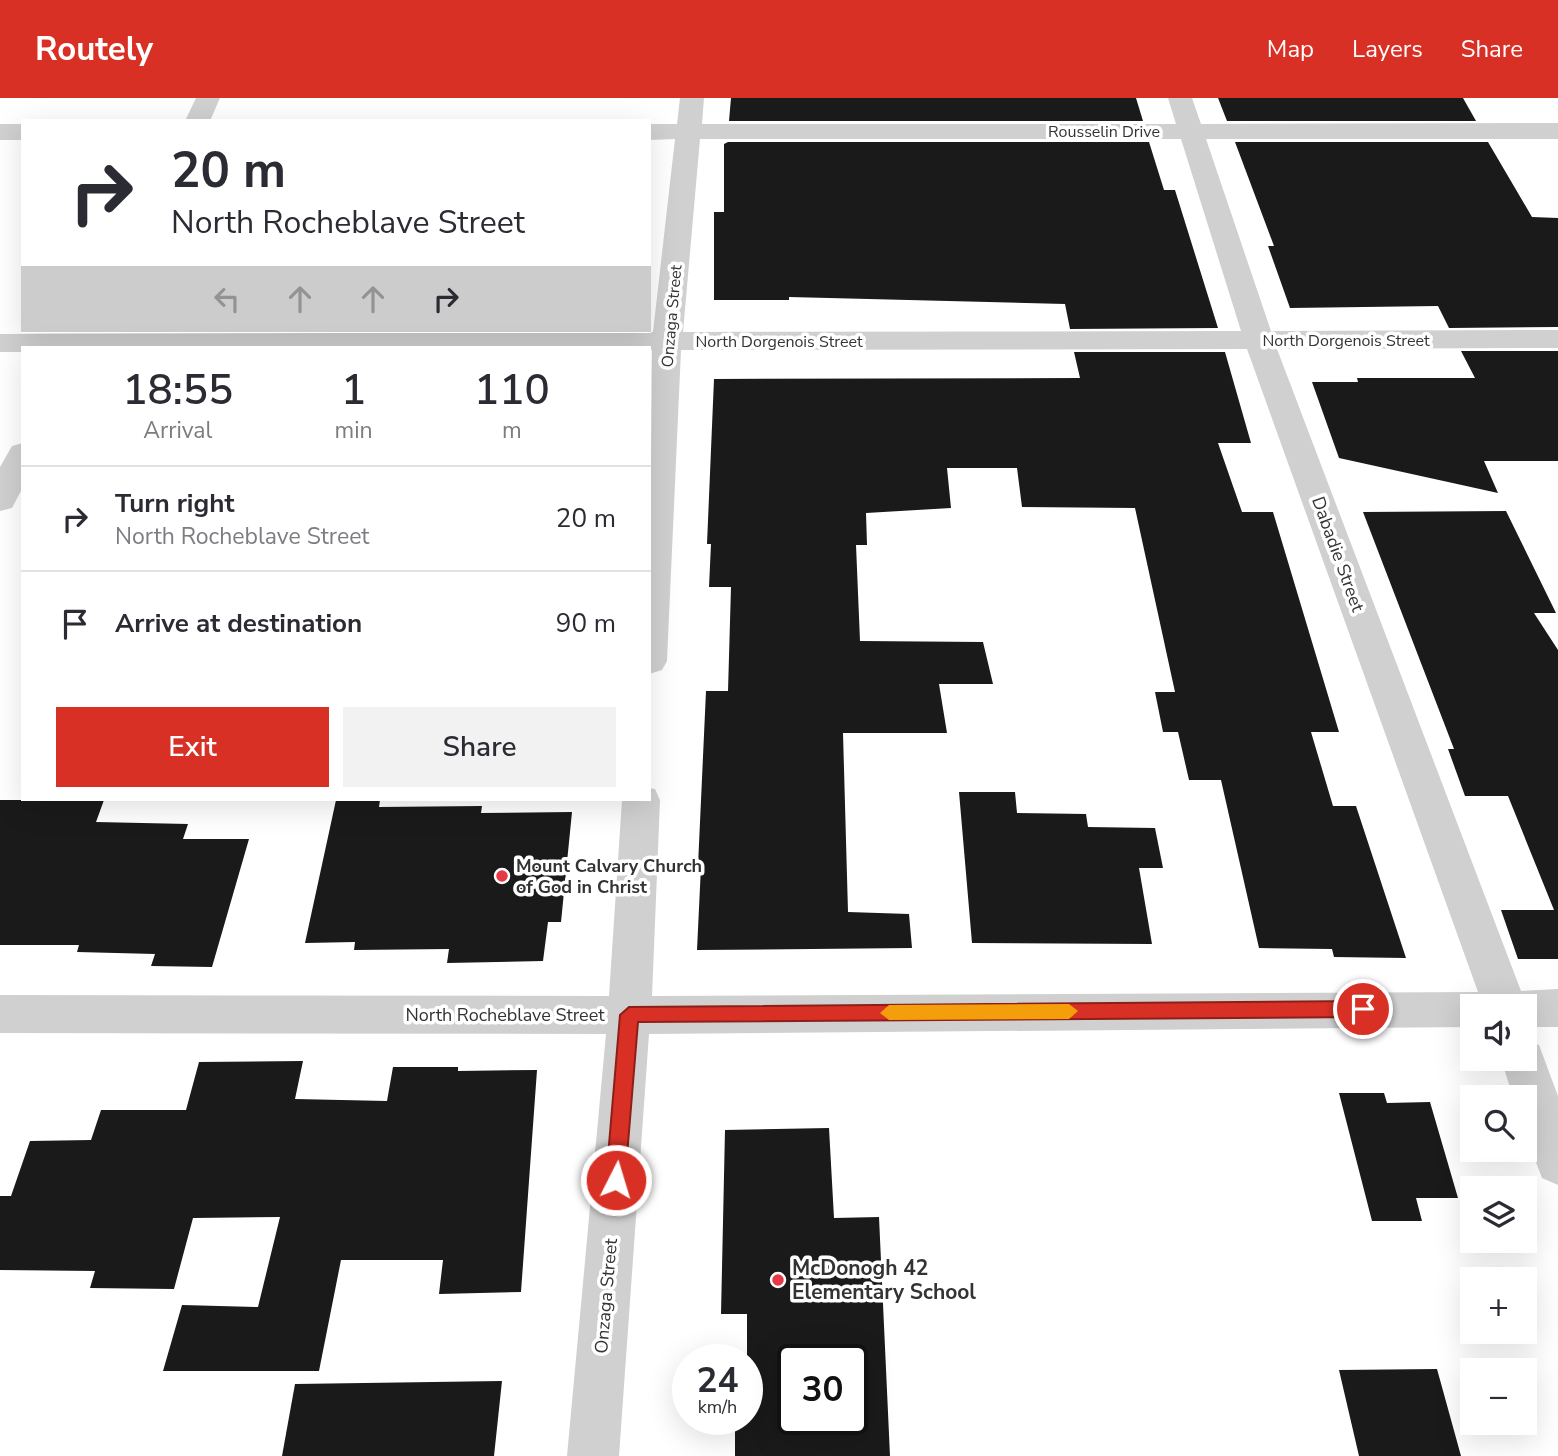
<!DOCTYPE html>
<meta charset="utf-8">
<style>
:root{--surface:#fff;--page:#f2f2f3;--text:#2b2b33;--muted:#7c7c81;--line:#e1e1e2;--accent:#d93025}
body{margin:0;font-family:"Nunito Sans",sans-serif;background:var(--page);color:var(--text);height:100vh;display:flex;flex-direction:column;font-size:26px;white-space:nowrap}
*{box-sizing:border-box;margin:0}
p{font-size:23px;color:var(--muted)}
.icon{flex:none;width:38px;height:38px;fill:none;stroke:currentColor;stroke-width:2;stroke-linecap:round;stroke-linejoin:round}
.map{position:relative;flex:1;overflow:hidden}
.panel{position:absolute;left:21px;top:248px;width:630px;height:455px;display:flex;flex-direction:column;background:var(--surface);border-radius:0px;box-shadow:0 7px 28px #0002}
.panel>*{flex:none}
.banner{position:absolute;left:21px;top:21px;width:630px;height:214px;border-radius:0px;box-shadow:0 7px 28px #0002;background:#fff;color:var(--text);overflow:hidden}
.controls{position:absolute;left:1460px;top:896px;display:grid;gap:14px}
.controls a{display:grid;place-items:center;width:77px;height:77px;border-radius:0px;background:var(--surface);box-shadow:0 7px 28px #0002;font-size:35px}
.speed{position:absolute;left:672px;top:1246px;display:flex;gap:14px;font-size:35px;font-weight:700;text-align:center}
.speed>*{display:grid;place-content:center;width:91px;height:91px;border-radius:50%;background:var(--surface);box-shadow:0 7px 28px #0002;line-height:1}
.speed small{font-size:18px;font-weight:400}
.speed .limit{border:4px solid #111;border-radius:10px;background:#fff;color:#111}
.pin{position:absolute;display:grid;place-items:center;width:60px;height:60px;color:#fff;margin:-30px;border:4px solid #fff;border-radius:50%;box-shadow:0 2px 7px #0007}
.me{position:absolute;width:77px;margin:-38px;rotate:5deg;stroke-linejoin:round;filter:drop-shadow(0 0 5px #0008)}
.turn{display:flex;align-items:center;gap:24px;height:147px;padding:0 35px;font-size:32px}
.turn .icon{width:91px;height:91px;stroke-width:2.5}
.turn b{display:block;font-size:49px;line-height:60px}
.lanes{display:flex;align-items:center;height:66px;padding:0 35px;background:#0003;justify-content:center;gap:35px;direction:ltr}
.lanes .off{opacity:.35}
.eta{display:flex;justify-content:space-evenly;align-items:center;height:119px;text-align:center}
.eta b{font-size:42px;font-weight:600;line-height:49px}
.cta{display:flex;gap:14px;margin-top:auto;padding:14px 35px}
.cta a{flex:1;height:80px;border-radius:0px;background:var(--accent);color:#fff;font-size:28px;font-weight:600;line-height:80px;text-align:center}
.cta a+a{background:var(--page);color:var(--text)}
ul{padding:0;list-style:none}
li{display:flex;align-items:center;gap:21px;height:105px;padding:0 35px;border-top:2px solid var(--line)}
li div{flex:1}
li b{display:block;font-size:26px}
li em{font-style:normal}
header{display:flex;align-items:center;gap:42px;box-sizing:border-box;height:98px;padding:0 35px;background:var(--accent);color:#fff}
header strong{font-size:33px}
nav{display:flex;gap:38px;margin-inline-start:auto;font-size:24px}
.map>svg:first-child{display:block}
.building{fill:#1a1a1a;fill-rule:evenodd}
.lines{fill:none;stroke-linecap:round;stroke-linejoin:round}
.minor{fill:#d0d0d0;fill-rule:evenodd}
.route{fill:#d93025;stroke:#8d1f18;stroke-width:2}
.slow{fill:#f59e0b}
.poi-dot{fill:#e63946;stroke:#fff;stroke-width:2.5}
.labels{text-anchor:middle;stroke-width:7;stroke-linejoin:round;paint-order:stroke}
.far-street-label{font-size:16px;fill:#333;stroke:#fff}
.street-label{font-size:18px;fill:#333;stroke:#fff}
.poi-label{font-size:18px;font-weight:bold;fill:#333;stroke:#fff;text-anchor:start}
.near-poi-label{font-size:21px;font-weight:bold;fill:#333;stroke:#fff;text-anchor:start}
</style>
<header>
<strong>Routely</strong>
<nav><a>Map</a><a>Layers</a><a>Share</a></nav>
</header>
<div class="map">
<svg width="1558" height="1358" viewBox="0 0 1558 1358">
<rect width="100%" height="100%" fill="#fff"/>
<g class="building">
<path d="M 731,0 L 1136,0 L 1143,23 L 729,23 Z"/>
<path d="M 1218,0 L 1463,0 L 1476,23 L 1227,23 Z"/>
<path d="M 728,44 L 1149,44 L 1164,92 L 1175,92 L 1218,230 L 1070,231 L 1065,206 L 789,199 L 789,202 L 714,202 L 714,114 L 724,114 L 724,46 Z"/>
<path d="M 1235,44 L 1488,44 L 1532,119 L 1558,120 L 1558,229 L 1449,230 L 1438,208 L 1290,210 L 1268,148 L 1274,148 Z"/>
<path d="M 1461,253 L 1558,253 L 1558,363 L 1484,363 L 1498,395 L 1339,360 L 1312,284 L 1358,284 L 1357,280 L 1475,280 Z"/>
<path d="M 1074,254 L 1225,254 L 1251,345 L 1218,345 L 1242,414 L 1273,414 L 1339,634 L 1311,634 L 1333,708 L 1356,708 L 1406,860 L 1334,859 L 1332,851 L 1259,850 L 1221,682 L 1189,682 L 1178,634 L 1163,634 L 1155,594 L 1175,594 L 1135,410 L 1022,409 L 1017,370 L 947,370 L 951,410 L 866,415 L 867,447 L 856,447 L 860,543 L 983,544 L 993,586 L 939,586 L 947,635 L 843,635 L 848,814 L 909,816 L 912,850 L 697,852 L 701,768 L 698,768 L 706,593 L 728,593 L 731,489 L 709,489 L 711,446 L 707,446 L 714,281 L 1080,280 Z"/>
<path d="M 1506,413 L 1556,515 L 1534,515 L 1558,552 L 1558,861 L 1518,861 L 1501,812 L 1554,812 L 1508,698 L 1465,698 L 1448,651 L 1454,651 L 1363,414 Z"/>
<path d="M 959,694 L 1015,694 L 1017,715 L 1086,716 L 1088,729 L 1155,730 L 1163,770 L 1139,770 L 1152,846 L 972,845 Z"/>
<path d="M 0,702 L 104,702 L 96,724 L 188,726 L 183,741 L 249,741 L 212,869 L 151,868 L 155,856 L 77,854 L 79,847 L 0,847 Z"/>
<path d="M 336,702 L 380,702 L 379,709 L 482,708 L 481,715 L 572,714 L 561,824 L 548,824 L 543,863 L 447,865 L 449,851 L 354,852 L 355,844 L 305,845 Z"/>
<path d="M 303,963 L 295,1001 L 387,1003 L 393,969 L 458,969 L 458,973 L 537,972 L 521,1194 L 439,1196 L 443,1162 L 341,1162 L 319,1273 L 163,1273 L 182,1207 L 258,1209 L 280,1119 L 193,1120 L 174,1191 L 90,1190 L 95,1173 L 0,1172 L 0,1098 L 11,1098 L 30,1043 L 91,1042 L 101,1012 L 186,1012 L 199,964 Z"/>
<path d="M 1339,995 L 1384,995 L 1387,1005 L 1430,1004 L 1458,1100 L 1416,1100 L 1422,1123 L 1372,1123 Z"/>
<path d="M 829,1030 L 834,1120 L 879,1119 L 890,1358 L 735,1358 L 735,1321 L 747,1321 L 747,1216 L 721,1216 L 725,1032 ZM 793,1262 L 852,1262 L 852,1321 L 793,1321 Z"/>
<path d="M 1437,1271 L 1461,1358 L 1359,1358 L 1339,1272 Z"/>
<path d="M 502,1283 L 494,1358 L 282,1358 L 295,1286 Z"/>
</g>
<g class="lines">
<g class="minor">
<path d="M 196,0 L 220,0 L 210,23 L 185,23 Z"/>
<path d="M 680,0 L 704,0 L 702,26 L 1176,26 L 1168,0 L 1192,0 L 1201,26 L 1558,25 L 1558,41 L 1206,41 L 1271,233 L 1558,232 L 1558,250 L 1277,251 L 1521,893 L 1558,891 L 1558,929 L 1524,929 L 1524,908 L 1472,908 L 1472,929 L 649,936 L 619,1358 L 567,1358 L 606,936 L 0,935 L 0,897 L 609,898 L 622,702 L 649,702 L 649,690 L 655,691 L 660,702 L 652,898 L 1478,894 L 1247,251 L 681,252 L 667,563 L 662,572 L 649,576 L 652,252 L 649,250 L 23,250 L 23,254 L 0,254 L 0,236 L 653,234 L 675,41 L 649,42 L 649,26 L 677,26 ZM 700,41 L 1181,41 L 1241,233 L 683,234 Z"/>
<rect x="0" y="26" width="23" height="16"/>
<path d="M 23,345 L 23,389 L 12,410 L 0,413 L 0,369 L 12,348 Z"/>
<path d="M 1524,942 L 1539,947 L 1558,998 L 1558,1087 L 1542,1080 L 1524,1033 L 1524,999 L 1513,999 L 1501,961 L 1524,961 Z"/>
</g>
</g>
<path class="route" d="M 1363,903 L 1372,911 L 1363,919 L 638,924 L 625,1082 L 623,1089 L 616,1091 L 609,1089 L 606,1082 L 620,917 L 629,909 Z"/>
<path class="slow" d="M 1069,906 L 1078,913 L 1069,921 L 889,922 L 880,915 L 889,907 Z"/>
<g class="poi-dot">
<circle cx="502" cy="778" r="7"/>
<circle cx="778" cy="1182" r="7"/>
</g>
<g class="labels">
<g class="far-street-label">
<text x="1104" y="39">Rousselin Drive</text>
<text transform="translate(671 218) rotate(-85)" y="6">Onzaga Street</text>
<text x="1346" y="248">North Dorgenois Street</text>
<text x="779" y="249">North Dorgenois Street</text>
</g>
<g class="street-label">
<text transform="translate(1338 456) rotate(70)" y="6">Dabadie Street</text>
<text x="505" y="923">North Rocheblave Street</text>
<text transform="translate(606 1198) rotate(-85)" y="6">Onzaga Street</text>
</g>
<g class="poi-label">
<text x="516" y="774">Mount Calvary Church<tspan x="516" dy="21">of God in Christ</tspan></text>
</g>
<g class="near-poi-label">
<text x="792" y="1177">McDonogh 42<tspan x="792" dy="24">Elementary School</tspan></text>
</g>
</g>
</svg>
<div class="controls">
<a><svg class="icon" aria-label="sound" viewBox="0 0 24 24"><path d="M4 9h4l5-4v14l-5-4H4zM17 9q2 3 0 6"/></svg></a>
<a><svg class="icon" aria-label="search" viewBox="0 0 24 24"><circle cx="10" cy="10" r="6"/><path d="M15 15l6 6"/></svg></a>
<a><svg class="icon" aria-label="layers" viewBox="0 0 24 24"><path d="M12 4l9 5-9 5-9-5zM3 14l9 5 9-5"/></svg></a>
<a>+</a>
<a>−</a>
</div>
<div class="speed"><div>24<small>km/h</small></div><div class="limit">30</div></div>
<div class="pin" style="left:1363px;top:911px;background:#d93025"><svg class="icon" aria-label="arrive" viewBox="0 0 24 24"><path d="M6 21V4h12l-3 4 3 4H6"/></svg></div>
<svg class="me" style="left:616px;top:1082px" viewBox="-20 -20 40 40"><circle r="17" fill="#d93025" stroke="#fff" stroke-width="3"/><path d="M0-11L8 9 0 5-8 9z" fill="#fff"/></svg>
<div class="banner">
<div class="turn"><svg class="icon" aria-label="right" viewBox="0 0 24 24"><path d="M7 20v-9h11M14 6l5 5-5 5"/></svg><div><b>20 m</b>North Rocheblave Street</div></div>
<div class="lanes"><svg class="icon off" aria-label="left" viewBox="0 0 24 24"><path d="M17 20v-9H6M10 6l-5 5 5 5"/></svg><svg class="icon off" aria-label="ahead" viewBox="0 0 24 24"><path d="M12 20V5M6 11l6-6 6 6"/></svg><svg class="icon off" aria-label="ahead" viewBox="0 0 24 24"><path d="M12 20V5M6 11l6-6 6 6"/></svg><svg class="icon" aria-label="right" viewBox="0 0 24 24"><path d="M7 20v-9h11M14 6l5 5-5 5"/></svg></div>
</div>
<section class="panel">
<div class="eta">
<div><b>18:55</b><p>Arrival</p></div>
<div><b>1</b><p>min</p></div>
<div><b>110</b><p>m</p></div>
</div>
<ul>
<li><svg class="icon" aria-label="right" viewBox="0 0 24 24"><path d="M7 20v-9h11M14 6l5 5-5 5"/></svg><div><b>Turn right</b><p>North Rocheblave Street</p></div><em>20 m</em></li>
<li><svg class="icon" aria-label="arrive" viewBox="0 0 24 24"><path d="M6 21V4h12l-3 4 3 4H6"/></svg><div><b>Arrive at destination</b></div><em>90 m</em></li>
</ul>
<div class="cta"><a>Exit</a><a>Share</a></div>
</section>
</div>
